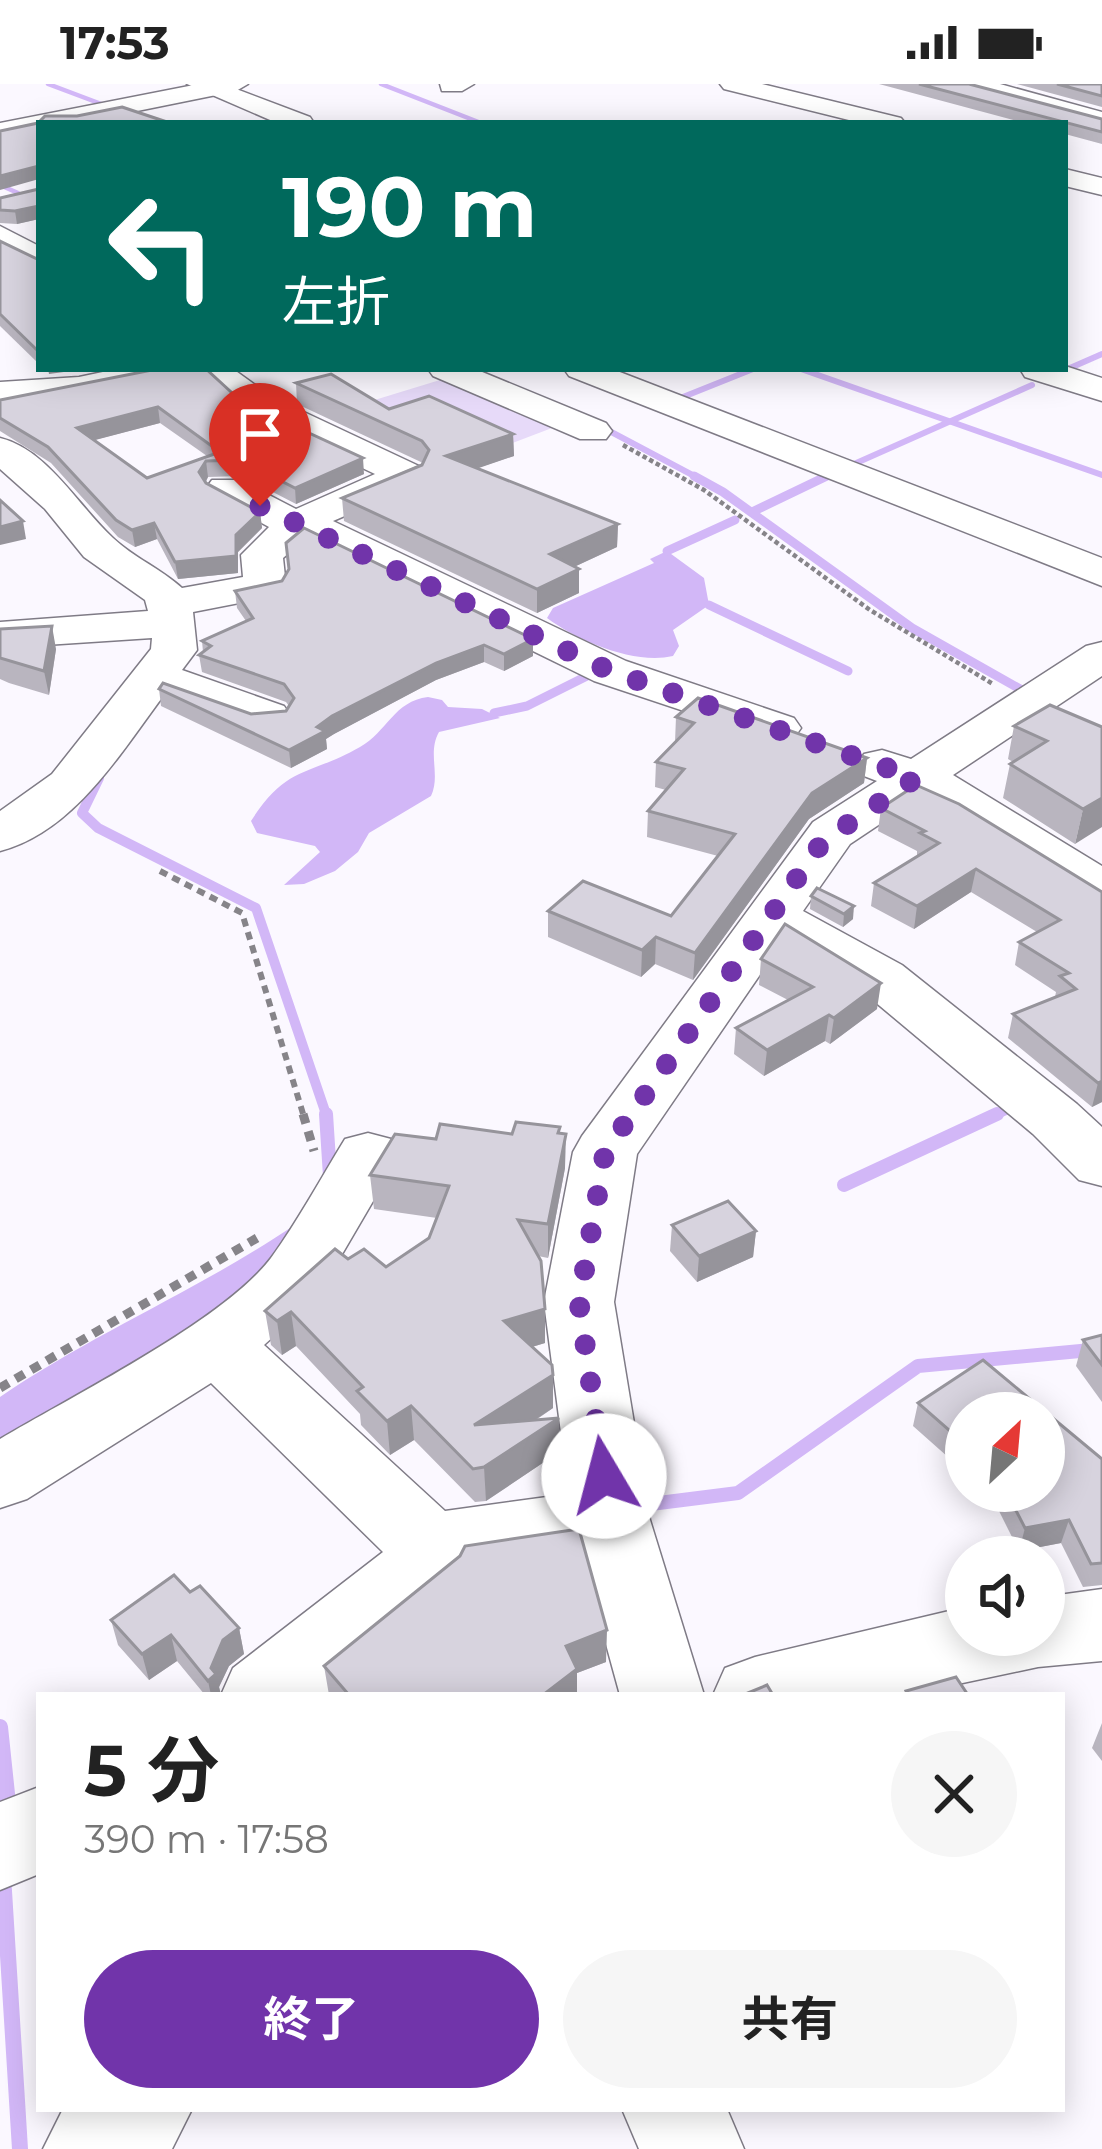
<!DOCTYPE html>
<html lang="ja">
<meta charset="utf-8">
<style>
:root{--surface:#fff;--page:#f6f6f6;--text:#222;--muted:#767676;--accent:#7134aa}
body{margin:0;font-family:Montserrat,"Noto Sans JP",sans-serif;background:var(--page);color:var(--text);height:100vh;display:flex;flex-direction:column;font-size:45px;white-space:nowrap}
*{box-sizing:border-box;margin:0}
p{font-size:39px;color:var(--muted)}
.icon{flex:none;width:66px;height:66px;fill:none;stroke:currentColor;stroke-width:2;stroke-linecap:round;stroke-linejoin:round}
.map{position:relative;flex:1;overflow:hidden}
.side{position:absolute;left:36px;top:1608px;width:1029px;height:420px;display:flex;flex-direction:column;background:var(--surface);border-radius:0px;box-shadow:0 6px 30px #0003}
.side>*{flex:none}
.guide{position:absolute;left:36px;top:36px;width:1032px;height:252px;border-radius:0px;box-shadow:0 6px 30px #0003;background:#00695c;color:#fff;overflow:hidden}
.needle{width:78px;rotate:26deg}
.fabs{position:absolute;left:945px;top:1308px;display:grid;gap:24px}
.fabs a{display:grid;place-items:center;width:120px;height:120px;border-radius:50%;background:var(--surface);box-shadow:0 6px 30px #0003;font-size:60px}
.pin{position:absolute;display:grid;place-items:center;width:102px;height:102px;color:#fff;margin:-123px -51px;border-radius:50% 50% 50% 0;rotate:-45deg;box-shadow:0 0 12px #0007}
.pin .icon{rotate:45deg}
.me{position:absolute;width:132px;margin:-66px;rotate:352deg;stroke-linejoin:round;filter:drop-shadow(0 0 9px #0008)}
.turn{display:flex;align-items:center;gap:42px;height:252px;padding:0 48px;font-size:54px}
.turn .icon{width:156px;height:156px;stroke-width:2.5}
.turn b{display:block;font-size:84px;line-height:102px}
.round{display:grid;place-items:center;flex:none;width:126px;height:126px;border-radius:63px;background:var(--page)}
.head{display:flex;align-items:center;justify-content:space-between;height:204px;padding:0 48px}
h1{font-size:72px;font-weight:700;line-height:90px}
.cta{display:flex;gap:24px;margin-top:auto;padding:24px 48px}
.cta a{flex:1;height:138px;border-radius:72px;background:var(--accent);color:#fff;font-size:48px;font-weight:700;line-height:138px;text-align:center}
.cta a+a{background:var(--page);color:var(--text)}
.status{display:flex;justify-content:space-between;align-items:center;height:84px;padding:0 60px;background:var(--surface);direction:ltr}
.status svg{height:33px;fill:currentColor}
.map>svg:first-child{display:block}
.green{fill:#e7daf9}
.water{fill:#d2b7f7}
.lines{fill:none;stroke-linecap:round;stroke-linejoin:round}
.stream-far5{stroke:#d2b7f7;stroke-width:4.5}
.stream-far4{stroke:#d2b7f7;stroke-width:6}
.stream-far3{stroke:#d2b7f7;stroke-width:9}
.stream-far2{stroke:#d2b7f7;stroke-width:10}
.stream-far1{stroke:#d2b7f7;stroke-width:14}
.stream{stroke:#d2b7f7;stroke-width:16}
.minor-casing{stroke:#7f7b86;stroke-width:3}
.major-casing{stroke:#7f7b86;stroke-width:3}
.path-far2{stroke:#868489;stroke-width:4.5;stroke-dasharray:4.5 3;stroke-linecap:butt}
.path-far1{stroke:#868489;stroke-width:6;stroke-dasharray:8 6;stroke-linecap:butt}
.path{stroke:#868489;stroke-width:9;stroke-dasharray:10 8;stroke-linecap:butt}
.minor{fill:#fff;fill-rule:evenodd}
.major{fill:#fff;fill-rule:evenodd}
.wall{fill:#b9b5bf;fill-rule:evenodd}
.shaded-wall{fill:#96949b}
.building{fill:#d7d3de;stroke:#96949b;stroke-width:3;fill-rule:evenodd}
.route{stroke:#7134aa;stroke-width:21;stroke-dasharray:0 37.8}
</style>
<div class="status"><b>17:53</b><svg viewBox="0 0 49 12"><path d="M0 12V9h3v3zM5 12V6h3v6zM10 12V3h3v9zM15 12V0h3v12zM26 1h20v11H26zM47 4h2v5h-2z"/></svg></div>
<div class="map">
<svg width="1102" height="2065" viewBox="0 0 1102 2065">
<rect width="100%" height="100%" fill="#fbf8ff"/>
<path class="green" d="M 453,292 L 565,339 L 502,363 L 355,322 Z"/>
<g class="water">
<path d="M 667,467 L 704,494 L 709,521 L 673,546 L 679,562 L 673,572 C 634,581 578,557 547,534 L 553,524 L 654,479 L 650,475 Z"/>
<path d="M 428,613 L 442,616 L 448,623 L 482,625 L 500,634 L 439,648 C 427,669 441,691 431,712 L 369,749 L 358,768 L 335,787 L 304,800 L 284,801 L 320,768 L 315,762 L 257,749 L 251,737 C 287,680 310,692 360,663 C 387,648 394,617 428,613 Z"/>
<path d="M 296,1140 L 291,1182 L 0,1377 L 0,1313 C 95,1248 201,1205 296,1140 Z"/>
</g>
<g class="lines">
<g class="stream-far5">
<path d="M 48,0 L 104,21"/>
<path d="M 381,0 L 481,39"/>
<path d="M 0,101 L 18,109"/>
</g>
<g class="stream-far4">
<path d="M 1070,284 L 1102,270"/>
<path d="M 801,285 L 1102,391"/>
<path d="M 673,317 L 753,285"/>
<path d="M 600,342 L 700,395"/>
<path d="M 845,384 L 1032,301"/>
<path d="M 821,395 L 832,390"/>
</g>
<g class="stream-far3">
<path d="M 694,392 L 723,408 L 912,544 L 1029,610"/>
<path d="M 752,428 L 827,392"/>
<path d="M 667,467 L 735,436"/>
<path d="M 709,521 L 848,587"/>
<path d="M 494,629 L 527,622 L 591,590"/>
</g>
<g class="stream-far2">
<path d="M 99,694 L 82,729 L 98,744 L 256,824 L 327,1033"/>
<path d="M 990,1033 L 1013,1023 L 1017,1026"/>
</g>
<g class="stream-far1">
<path d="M 326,1030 L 330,1092"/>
<path d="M 844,1101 L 997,1030"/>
<path d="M 635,1422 L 738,1409 L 918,1282 L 1102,1265"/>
</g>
<g class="stream">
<path d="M 0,1643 L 9,1729"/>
<path d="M 3,1791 L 20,2065"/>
</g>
<defs>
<g id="minor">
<path d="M 199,0 L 248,0 L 236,7 L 78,39 L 39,39 L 39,47 L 0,55 L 0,39 Z"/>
<path d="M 440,0 L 474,0 L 462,7 L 442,7 Z"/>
<path d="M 720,0 L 762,0 L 901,34 L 905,39 L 861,39 L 724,5 Z"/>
<path d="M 961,0 L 1000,0 L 1102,28 L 1102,44 L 965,5 Z"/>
<path d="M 1065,85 L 1102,94 L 1102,111 L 1065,102 Z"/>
<path d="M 0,142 L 39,162 L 39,184 L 0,164 Z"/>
<path d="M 117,285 L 181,285 L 176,292 L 79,315 L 0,320 L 0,298 L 79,293 Z"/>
<path d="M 194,285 L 233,285 L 272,313 L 421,383 L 426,391 L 421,399 L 333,437 L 626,577 L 794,634 L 801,644 L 794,654 L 777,658 L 594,597 L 305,455 L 283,474 L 286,502 L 280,511 L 193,528 L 197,566 L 182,586 L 284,622 L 291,632 L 284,642 C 246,652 199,624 164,611 C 121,668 74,748 0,767 L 0,727 L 52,690 L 151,565 L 152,554 L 0,564 L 0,538 L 148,527 L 145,516 L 84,473 L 45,425 L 0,385 L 0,354 C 47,365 79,423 113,454 C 133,473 161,485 182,504 L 243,493 L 241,471 L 269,443 L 212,412 L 206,404 L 212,396 L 240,396 L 296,425 L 375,390 L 246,329 Z"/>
<path d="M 428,285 L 475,285 L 606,339 L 612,347 L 606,355 L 580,355 L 433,292 Z"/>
<path d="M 564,285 L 612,285 L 1102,474 L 1102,502 L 569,292 Z"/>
<path d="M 1102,558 L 1102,592 L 953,691 L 1102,782 L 1102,822 L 1083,818 L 919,714 L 850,760 L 803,827 L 902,881 L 1077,1020 L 1102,1043 L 1102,1102 L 1079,1096 L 1033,1050 L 862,907 L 781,860 L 637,1070 L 614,1218 L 650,1436 L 704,1611 L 620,1611 L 582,1473 L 464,1491 L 459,1501 L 326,1611 L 221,1611 L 233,1584 L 383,1468 L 211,1299 L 27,1415 L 0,1424 L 0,1355 C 72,1312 223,1237 271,1174 C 298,1137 321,1094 345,1055 L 368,1049 L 391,1055 L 400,1071 L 317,1213 L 264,1261 L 445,1427 L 569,1410 L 544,1218 L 573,1068 L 582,1052 L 813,738 L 877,697 L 864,692 L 857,681 L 864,670 L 882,666 L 911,675 L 1086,562 Z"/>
<path d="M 1102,1505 L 1102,1577 L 1038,1583 L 906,1611 L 713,1611 L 725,1584 L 755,1573 L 966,1523 L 966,1551 L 1044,1551 L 1044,1513 Z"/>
<path d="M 39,1703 L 39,1790 L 0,1806 L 0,1718 Z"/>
<path d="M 63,2025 L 192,2025 L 172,2065 L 43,2065 Z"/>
<path d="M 622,2025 L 727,2025 L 744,2065 L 639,2065 Z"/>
</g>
<g id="major">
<path d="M 187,0 L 223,0 L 310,33 L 314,39 L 277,39 Z"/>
<path d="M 1065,282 L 1102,294 L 1102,317 L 1025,293 L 1020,285 Z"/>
</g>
</defs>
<use href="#minor" class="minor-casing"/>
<use href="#major" class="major-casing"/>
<path class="path-far2" d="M 623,361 L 704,406 L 870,526 L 993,600"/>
<path class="path-far1" d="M 160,787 L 242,829 L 304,1033"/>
<g class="path">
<path d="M 303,1030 L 314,1067"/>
<path d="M 0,1304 L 257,1154"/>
</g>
<use href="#minor" class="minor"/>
<use href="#major" class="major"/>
</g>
<g class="wall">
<path d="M 879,0 L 969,0 L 1102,35 L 1102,60 L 1065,50 L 1065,39 L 1025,39 Z"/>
<path d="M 1017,0 L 1102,0 L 1102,23 Z"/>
<path d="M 39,105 L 39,135 L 17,140 L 0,139 L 0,114 Z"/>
<path d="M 0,157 L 39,176 L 39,280 L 0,242 Z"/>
<path d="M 296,299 L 389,325 L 513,350 L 514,372 L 477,384 L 618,440 L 617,463 L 574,483 L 579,485 L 579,509 L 537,529 L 344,437 L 342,414 L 423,379 L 297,320 Z"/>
<path d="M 0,316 L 242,318 L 364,390 L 296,420 L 242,392 L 208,393 L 206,398 L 260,428 L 262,444 L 238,468 L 238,489 L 178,495 L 157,455 L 135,463 L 118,453 L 51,379 L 0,347 ZM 160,339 L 207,372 L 147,394 L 94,356 Z"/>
<path d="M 235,507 L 533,555 L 533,572 L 504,587 L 484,578 L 436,596 L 334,650 L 326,655 L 327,665 L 291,684 L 161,622 L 159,605 L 251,630 L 286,627 L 289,622 L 286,618 L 202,588 L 199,571 L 203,568 L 202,557 L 246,537 L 237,524 Z"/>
<path d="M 0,545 L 56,565 L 49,611 L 9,599 L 0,595 Z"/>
<path d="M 676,633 L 867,674 L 864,699 L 809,735 L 693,896 L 655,880 L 641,893 L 548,853 L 548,827 L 671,832 L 718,772 L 647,753 L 648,727 L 666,706 L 655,703 L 656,678 L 675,658 Z"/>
<path d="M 1014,642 L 1102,643 L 1075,760 L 1003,714 L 1010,680 L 1013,678 L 1008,675 Z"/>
<path d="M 881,724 L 1086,799 L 1102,1018 L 1092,1023 L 1008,954 L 1013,930 L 1055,913 L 1056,908 L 1015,881 L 1019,858 L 1037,848 L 971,808 L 914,845 L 871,822 L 874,799 L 917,772 L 917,767 L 878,747 Z"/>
<path d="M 811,812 L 853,835 L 843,843 L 810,825 Z"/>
<path d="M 761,875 L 877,925 L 830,960 L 825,957 L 764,992 L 734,970 L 736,944 L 788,916 L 759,901 Z"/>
<path d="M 560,1049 L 565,1084 L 548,1174 L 538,1172 L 545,1225 L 545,1259 L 532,1263 L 553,1324 L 536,1336 L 559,1368 L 486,1417 L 475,1418 L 414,1356 L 390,1371 L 361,1341 L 360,1330 L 296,1262 L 282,1271 L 271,1261 L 265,1227 L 348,1175 L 386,1183 L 429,1154 L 437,1134 L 374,1125 L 370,1091 L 436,1055 Z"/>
<path d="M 672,1141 L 756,1147 L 753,1173 L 697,1198 L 670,1167 Z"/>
<path d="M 1102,1251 L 1102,1318 L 1076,1282 L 1083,1256 Z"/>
<path d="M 983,1276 L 1102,1375 L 1102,1501 L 1083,1503 L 1061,1459 L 1019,1467 L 991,1411 L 986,1407 L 1044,1407 L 1044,1329 L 966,1329 L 966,1389 L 913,1342 L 918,1319 Z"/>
<path d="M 190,1508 L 239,1544 L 244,1570 L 229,1582 L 219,1603 L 221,1611 L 205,1611 L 177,1577 L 149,1596 L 118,1561 L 111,1536 Z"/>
<path d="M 606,1578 L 577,1589 L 577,1611 L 329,1611 L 324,1582 Z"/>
<path d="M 1102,1639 L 1102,1677 L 1092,1664 Z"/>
</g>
<g class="shaded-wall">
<path d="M 39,82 L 39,95 L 0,106 L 0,92 Z"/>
<path d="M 39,122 L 39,135 L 17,140 L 15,127 Z"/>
<path d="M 48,285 L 86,285 L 49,290 Z"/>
<path d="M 158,323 L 160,339 L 80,360 L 77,344 Z"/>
<path d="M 513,350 L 514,372 L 447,395 L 446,372 Z"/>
<path d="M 363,374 L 364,390 L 296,420 L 295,404 Z"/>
<path d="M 206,377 L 208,393 L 202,404 L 199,388 Z"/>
<path d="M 260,428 L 262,444 L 238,468 L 238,489 L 178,495 L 175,478 L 236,451 Z"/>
<path d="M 23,437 L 26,455 L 0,461 L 0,443 Z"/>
<path d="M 154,439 L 157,455 L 135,463 L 132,446 Z"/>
<path d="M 618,440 L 617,463 L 550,494 L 550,470 Z"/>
<path d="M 579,485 L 579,509 L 537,529 L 537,505 Z"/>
<path d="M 52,542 L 56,565 L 49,611 L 44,587 Z"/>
<path d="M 533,555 L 533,572 L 504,587 L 504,570 Z"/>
<path d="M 484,561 L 484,578 L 436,596 L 334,650 L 326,655 L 327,665 L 291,684 L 289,666 L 332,632 L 436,579 Z"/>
<path d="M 867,674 L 864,699 L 809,735 L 693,896 L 695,869 L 812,709 Z"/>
<path d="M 1102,707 L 1102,743 L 1075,760 L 1083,725 Z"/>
<path d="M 976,785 L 971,808 L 914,845 L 917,822 Z"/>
<path d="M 854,822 L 853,835 L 843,843 L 844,830 Z"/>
<path d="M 656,853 L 655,880 L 641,893 L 642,866 Z"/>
<path d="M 881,899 L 877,925 L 830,960 L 834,934 Z"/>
<path d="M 829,931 L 825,957 L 764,992 L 767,966 Z"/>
<path d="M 1102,997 L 1102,1018 L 1092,1023 L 1098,999 Z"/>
<path d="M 566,1050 L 565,1084 L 548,1174 L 548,1140 Z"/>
<path d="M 756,1147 L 753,1173 L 697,1198 L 699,1172 Z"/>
<path d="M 545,1225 L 545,1259 L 505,1271 L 504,1237 Z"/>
<path d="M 291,1228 L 296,1262 L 282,1271 L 277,1237 Z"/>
<path d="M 553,1291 L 553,1324 L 476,1375 L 474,1341 Z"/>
<path d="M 411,1322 L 414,1356 L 390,1371 L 387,1337 Z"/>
<path d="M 559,1334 L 559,1368 L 486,1417 L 484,1383 Z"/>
<path d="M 1069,1436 L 1061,1459 L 1019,1467 L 1025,1444 Z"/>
<path d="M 239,1544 L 244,1570 L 229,1582 L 219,1603 L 221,1611 L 211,1611 L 208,1597 L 211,1584 L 223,1556 Z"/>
<path d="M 607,1546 L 606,1578 L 577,1589 L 577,1611 L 543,1611 L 566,1562 Z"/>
<path d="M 171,1551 L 177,1577 L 149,1596 L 142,1570 Z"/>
</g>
<g class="building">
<path d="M 919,0 L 969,0 L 1102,35 L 1102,48 Z"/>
<path d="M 1057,0 L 1102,0 L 1102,12 Z"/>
<path d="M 122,23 L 170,39 L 39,39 L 39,82 L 0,92 L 0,47 L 38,39 L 45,32 L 77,32 Z"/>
<path d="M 39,105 L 39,122 L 15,127 L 0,126 L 0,114 Z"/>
<path d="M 0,157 L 39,176 L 39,268 L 0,230 Z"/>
<path d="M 157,285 L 206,285 L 242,318 L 363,374 L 295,404 L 240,376 L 206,377 L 199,388 L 206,399 L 260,428 L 236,451 L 236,472 L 175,478 L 154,439 L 132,446 L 116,436 L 48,363 L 0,334 L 0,316 ZM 158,323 L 220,368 L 147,394 L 77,344 Z"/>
<path d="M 331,290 L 389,325 L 429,312 L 513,350 L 446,372 L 618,440 L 550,470 L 579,485 L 537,505 L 342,414 L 422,381 L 429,366 L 422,357 L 296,299 Z"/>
<path d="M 0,416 L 23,437 L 0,443 Z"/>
<path d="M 304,444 L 533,555 L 504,570 L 484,561 L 436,579 L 332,632 L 317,643 L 325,647 L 289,666 L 159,605 L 163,599 L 251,630 L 286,627 L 294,614 L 284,600 L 199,571 L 211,562 L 202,557 L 253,534 L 235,507 L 282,497 L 289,485 L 286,459 Z"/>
<path d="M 52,542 L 44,587 L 0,574 L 0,545 Z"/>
<path d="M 698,614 L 867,674 L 812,709 L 695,869 L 656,853 L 642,866 L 548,827 L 583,797 L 671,832 L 735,750 L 648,727 L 684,685 L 656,678 L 694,639 L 676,633 Z"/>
<path d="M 1050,621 L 1102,643 L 1102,714 L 1083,725 L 1010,680 L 1047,657 L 1014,642 Z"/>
<path d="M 916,701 L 959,720 L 1102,808 L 1102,997 L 1098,999 L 1013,930 L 1076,905 L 1060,892 L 1069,889 L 1019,858 L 1060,836 L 976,785 L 917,822 L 874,799 L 939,759 L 920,749 L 925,747 L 881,724 Z"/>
<path d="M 817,804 L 854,822 L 844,830 L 811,812 Z"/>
<path d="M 785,840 L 881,899 L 834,934 L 829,931 L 767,966 L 736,944 L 813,903 L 761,875 Z"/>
<path d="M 516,1038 L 560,1043 L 558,1049 L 566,1050 L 548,1140 L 518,1136 L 541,1177 L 545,1225 L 504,1237 L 552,1281 L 553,1291 L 474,1341 L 559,1334 L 484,1383 L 473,1385 L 411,1322 L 387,1337 L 357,1307 L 363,1303 L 291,1228 L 277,1237 L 265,1227 L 335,1165 L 348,1175 L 364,1165 L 386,1183 L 429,1154 L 449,1102 L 370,1091 L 395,1050 L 436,1055 L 440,1040 L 512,1050 Z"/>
<path d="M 728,1117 L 756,1147 L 699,1172 L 672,1141 Z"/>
<path d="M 1102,1251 L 1102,1281 L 1083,1256 Z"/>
<path d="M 983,1276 L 1102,1375 L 1102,1479 L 1091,1480 L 1069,1436 L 1025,1444 L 1006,1407 L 1044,1407 L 1044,1329 L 966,1329 L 966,1361 L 918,1319 Z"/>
<path d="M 579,1445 L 607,1546 L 566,1562 L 577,1585 L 543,1611 L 349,1611 L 324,1582 L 460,1472 L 465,1462 Z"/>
<path d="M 174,1491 L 190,1508 L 200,1502 L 239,1544 L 223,1556 L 211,1584 L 216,1590 L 208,1597 L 171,1551 L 142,1570 L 111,1536 Z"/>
<path d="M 956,1593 L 968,1611 L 908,1611 L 906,1607 Z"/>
<path d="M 767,1601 L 773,1611 L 743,1611 Z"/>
</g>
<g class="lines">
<path class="route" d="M 260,422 L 610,587 L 916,694 L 823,757 L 605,1068 L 579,1218 L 604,1392"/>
</g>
</svg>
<div class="fabs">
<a><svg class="needle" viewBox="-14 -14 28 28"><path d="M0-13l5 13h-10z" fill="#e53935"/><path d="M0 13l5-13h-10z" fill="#767676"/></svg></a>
<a><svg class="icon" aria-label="sound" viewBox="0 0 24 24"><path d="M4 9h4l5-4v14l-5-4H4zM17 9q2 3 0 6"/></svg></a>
</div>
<div class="pin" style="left:260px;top:422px;background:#d93025"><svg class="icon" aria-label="arrive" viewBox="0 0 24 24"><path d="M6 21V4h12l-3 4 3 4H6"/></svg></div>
<svg class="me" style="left:604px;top:1392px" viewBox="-20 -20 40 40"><circle r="19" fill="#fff"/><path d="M0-13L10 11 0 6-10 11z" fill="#7134aa"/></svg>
<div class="guide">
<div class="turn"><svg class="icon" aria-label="left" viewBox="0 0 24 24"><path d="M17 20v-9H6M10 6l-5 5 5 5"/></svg><div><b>190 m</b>左折</div></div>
</div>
<section class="side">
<div class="head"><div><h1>5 分</h1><p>390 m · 17:58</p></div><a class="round"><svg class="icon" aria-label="close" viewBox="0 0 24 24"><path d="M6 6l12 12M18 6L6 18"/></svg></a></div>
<div class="cta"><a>終了</a><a>共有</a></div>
</section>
</div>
